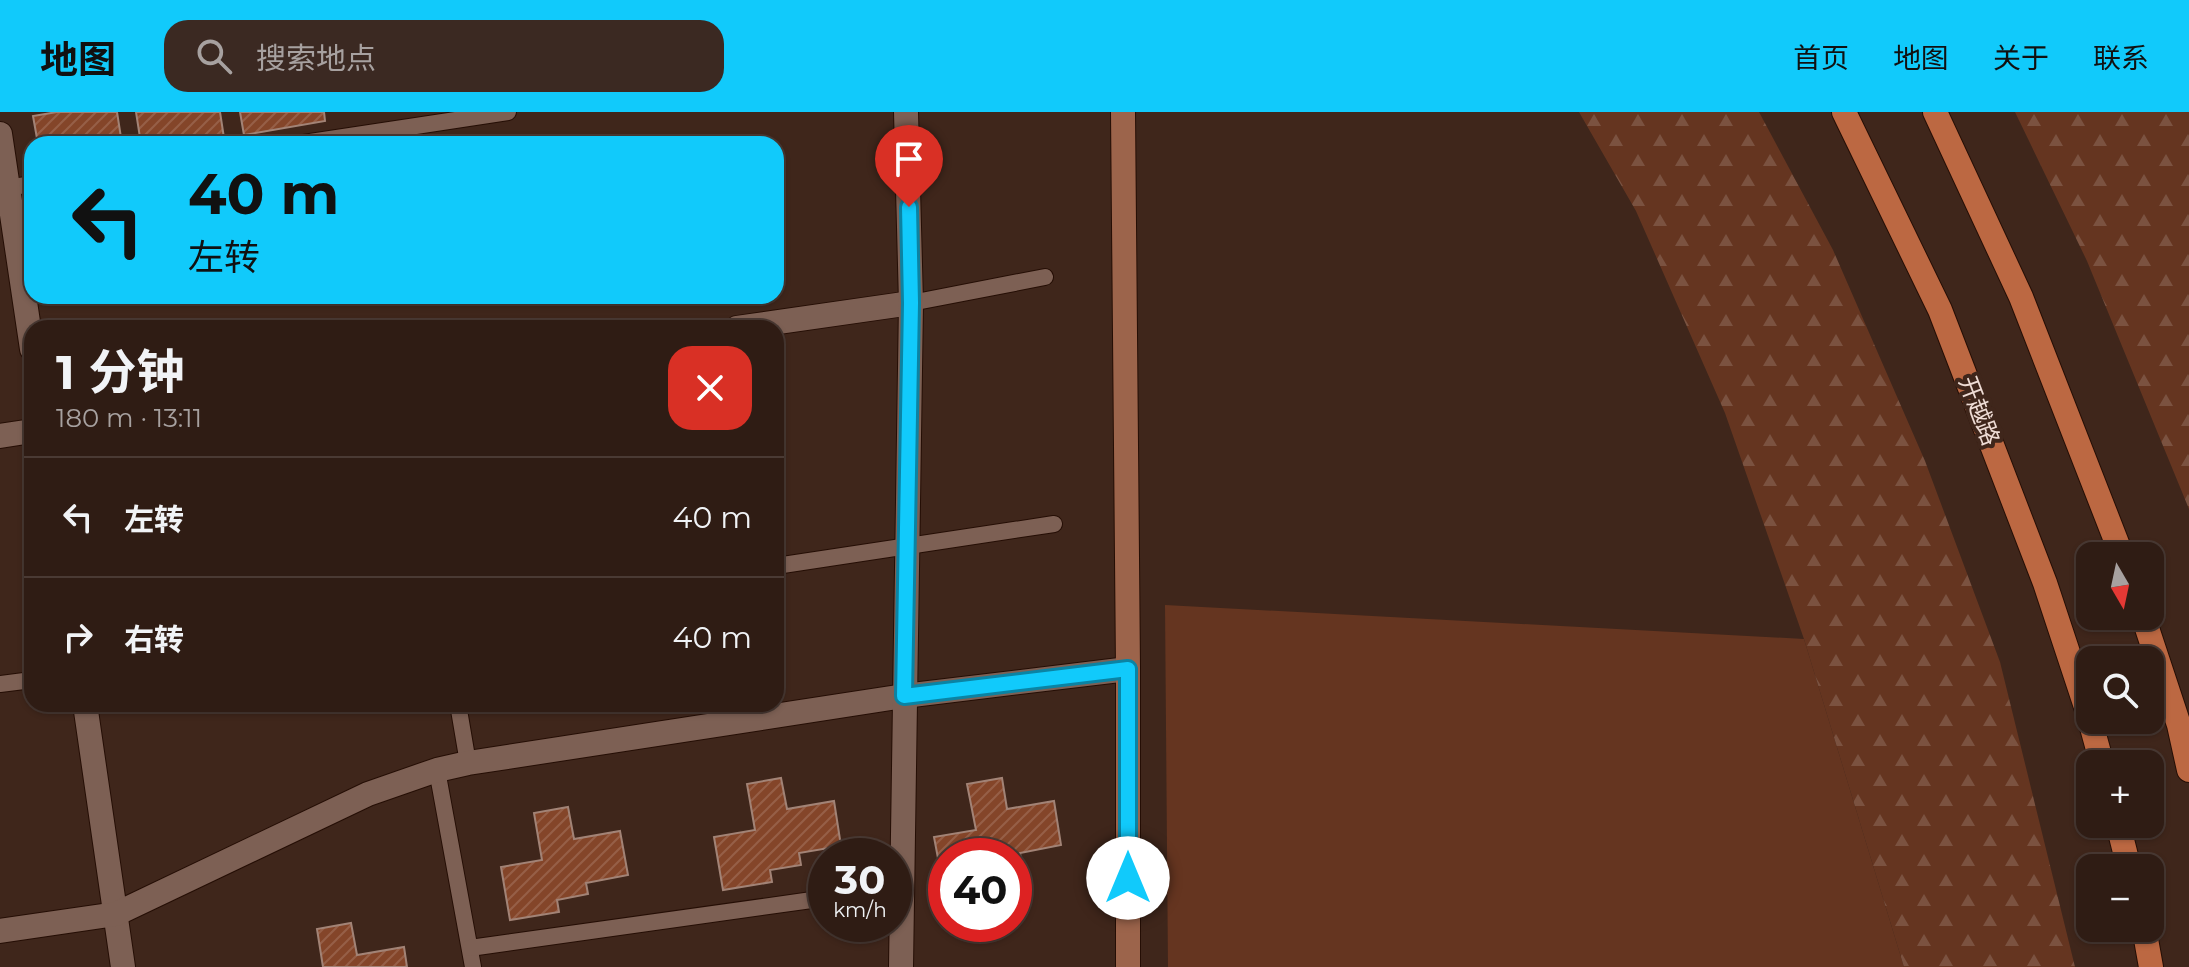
<!DOCTYPE html>
<html lang="zh">
<meta charset="utf-8">
<style>
:root{--surface:#2f1c14;--page:#3b2922;--text:#f1f3f6;--muted:#a7a1a0;--line:#4a3a34;--accent:#11cafb}
body{margin:0;font-family:Montserrat,"Noto Sans SC",sans-serif;background:var(--page);color:var(--text);height:100vh;display:flex;flex-direction:column;font-size:30px;white-space:nowrap}
*{box-sizing:border-box;margin:0}
p{font-size:26px;color:var(--muted)}
.icon{flex:none;width:44px;height:44px;fill:none;stroke:currentColor;stroke-width:2;stroke-linecap:round;stroke-linejoin:round}
.map{position:relative;flex:1;overflow:hidden}
.side{position:absolute;left:24px;top:208px;width:760px;height:392px;display:flex;flex-direction:column;background:var(--surface);border-radius:24px;box-shadow:0 2px 6px #0004,0 0 0 2px var(--line)}
.side>*{flex:none}
.hud{position:absolute;left:24px;top:24px;width:760px;height:168px;border-radius:24px;box-shadow:0 2px 6px #0004,0 0 0 2px var(--line);background:#11cafb;color:#111;overflow:hidden}
.needle{width:52px;rotate:171deg}
.buttons{position:absolute;left:2076px;top:430px;display:grid;gap:16px}
.buttons a{display:grid;place-items:center;width:88px;height:88px;border-radius:16px;background:var(--surface);box-shadow:0 2px 6px #0004,0 0 0 2px var(--line);font-size:40px}
.speed{position:absolute;left:808px;top:726px;display:flex;gap:16px;font-size:40px;font-weight:700;text-align:center}
.speed>*{display:grid;place-content:center;width:104px;height:104px;border-radius:50%;background:var(--surface);box-shadow:0 2px 6px #0004,0 0 0 2px var(--line);line-height:1}
.speed small{font-size:20px;font-weight:400}
.speed .limit{border:12px solid #d22;background:#fff;color:#111}
.pin{position:absolute;display:grid;place-items:center;width:68px;height:68px;color:#fff;margin:-82px -34px;border-radius:50% 50% 50% 0;rotate:-45deg;box-shadow:0 0 8px #0007}
.pin .icon{rotate:45deg}
.me{position:absolute;width:88px;margin:-44px;rotate:0deg;stroke-linejoin:round;filter:drop-shadow(0 0 6px #0008)}
.turn{display:flex;align-items:center;gap:28px;height:168px;padding:0 32px;font-size:36px}
.turn .icon{width:104px;height:104px;stroke-width:2.5}
.turn b{display:block;font-size:56px;line-height:68px}
.round{display:grid;place-items:center;flex:none;width:84px;height:84px;border-radius:24px;background:var(--page)}
.overview{display:flex;align-items:center;justify-content:space-between;height:136px;padding:0 32px}
h1{font-size:48px;font-weight:700;line-height:60px}
ul{padding:0;list-style:none}
li{display:flex;align-items:center;gap:24px;height:120px;padding:0 32px;border-top:2px solid var(--line)}
li div{flex:1}
li b{display:block;font-size:30px}
li em{font-style:normal}
header{display:flex;align-items:center;gap:48px;box-sizing:border-box;height:112px;padding:0 40px;background:var(--accent);color:#111}
header strong{font-size:38px}
nav{display:flex;gap:44px;margin-inline-start:auto;font-size:28px}
.search{width:560px;height:72px;background:var(--page);display:flex;align-items:center;gap:20px;box-sizing:border-box;padding:0 28px;border-radius:24px;color:var(--muted);font-size:30px}
.map>svg:first-child{display:block}
.green{fill:#653520}
.forest{fill:url(#forest-firs)}
.building{fill:url(#building-hatch);stroke:#a28376;stroke-width:2}
.lines{fill:none;stroke-linecap:round;stroke-linejoin:round}
.lane-casing{stroke:#250e05;stroke-width:18}
.street-casing{stroke:#250e05;stroke-width:26}
.secondary-casing{stroke:#250e05;stroke-width:26}
.primary-casing{stroke:#250e05;stroke-width:26}
.lane{stroke:#7d6054;stroke-width:16}
.street{stroke:#7d6054;stroke-width:24}
.secondary{stroke:#9c644b;stroke-width:24}
.primary{stroke:#bc6842;stroke-width:24}
.route-casing{stroke:#0b83a3;stroke-width:20}
.route{stroke:#11cafb;stroke-width:14}
.labels{text-anchor:middle;stroke-width:8;stroke-linejoin:round;paint-order:stroke}
.street-label{font-size:24px;fill:#eedcd5;stroke:#3f261b}
</style>
<header>
<strong>地图</strong>
<div class="search"><svg class="icon" aria-label="search" viewBox="0 0 24 24"><circle cx="10" cy="10" r="6"/><path d="M15 15l6 6"/></svg>搜索地点</div>
<nav><a>首页</a><a>地图</a><a>关于</a><a>联系</a></nav>
</header>
<div class="map">
<svg width="2189" height="855" viewBox="0 0 2189 855">
<defs>
<pattern id="forest-firs" width="22" height="20" patternUnits="userSpaceOnUse" patternTransform="scale(2)"><rect width="22" height="20" fill="#653520"/><path d="M5 1l3.5 6h-7zM16 11l3.5 6h-7z" fill="#7b5240"/></pattern>
<pattern id="building-hatch" width="6" height="6" patternUnits="userSpaceOnUse" patternTransform="scale(2)"><rect width="6" height="6" fill="#844529"/><path d="M-1 1l2-2M0 6l6-6M5 7l2-2" fill="none" stroke="#965f47"/></pattern>
</defs>
<rect width="100%" height="100%" fill="#3f261b"/>
<path class="green" d="M 1165,493 L 1804,527 L 1904,855 L 1168,855 Z"/>
<g class="forest">
<path d="M 1579,0 L 1759,0 L 1833,138 L 1925,349 L 2000,550 L 2075,855 L 1904,855 L 1804,527 L 1725,301 L 1636,99 Z"/>
<path d="M 2015,0 L 2189,0 L 2189,397 L 2087,149 Z"/>
</g>
<g class="building">
<path d="M 57,0 L 117,0 L 122,32 L 38,32 L 33,4 Z"/>
<path d="M 136,0 L 220,0 L 224,26 L 190,32 L 141,32 Z"/>
<path d="M 240,0 L 324,0 L 325,9 L 244,23 Z"/>
<path d="M 781,666 L 787,697 L 834,689 L 841,734 L 799,741 L 801,753 L 770,758 L 772,770 L 723,778 L 714,725 L 755,718 L 747,672 Z"/>
<path d="M 1002,666 L 1007,697 L 1054,689 L 1061,733 L 1020,741 L 1022,753 L 1014,754 L 1014,744 L 946,744 L 946,778 L 944,778 L 934,725 L 976,718 L 967,672 Z"/>
<path d="M 568,695 L 574,727 L 620,719 L 628,763 L 586,771 L 588,782 L 557,788 L 559,800 L 510,808 L 501,755 L 542,748 L 534,701 Z"/>
<path d="M 351,811 L 357,843 L 404,835 L 407,855 L 323,855 L 317,817 Z"/>
</g>
<g class="lines">
<defs>
<g id="lane">
<path d="M 297,32 L 508,0"/>
<path d="M 0,77 L 32,72"/>
<path d="M 911,191 L 1045,165"/>
<path d="M 776,454 L 1054,412"/>
<path d="M 0,572 L 32,568"/>
<path d="M 458,592 L 468,651"/>
<path d="M 437,658 L 473,855"/>
<path d="M 470,836 L 826,786"/>
</g>
<g id="street">
<path d="M 0,22 L 32,237"/>
<path d="M 737,216 L 911,191"/>
<path d="M 0,324 L 32,319"/>
<path d="M 85,592 L 123,855"/>
<path d="M 0,819 L 116,802 L 368,682 L 437,658 L 468,651 L 904,584 L 1128,557"/>
<path d="M 901,855 L 911,191 L 906,0"/>
</g>
<path id="secondary" d="M 1123,0 L 1128,557 L 1128,855"/>
<g id="primary">
<path d="M 1844,0 L 1940,198 L 2045,471 L 2090,607"/>
<path d="M 1935,0 L 2021,185 L 2122,444"/>
<path d="M 2143,504 L 2179,613 L 2189,658"/>
<path d="M 2090,608 L 2102,652"/>
<path d="M 2118,712 L 2129,756"/>
<path d="M 2144,816 L 2151,855"/>
</g>
</defs>
<use href="#lane" class="lane-casing"/>
<use href="#street" class="street-casing"/>
<use href="#secondary" class="secondary-casing"/>
<use href="#primary" class="primary-casing"/>
<use href="#lane" class="lane"/>
<use href="#street" class="street"/>
<use href="#secondary" class="secondary"/>
<use href="#primary" class="primary"/>
</g>
<g class="lines">
<defs>
<path id="route" d="M 909,95 L 911,191 L 904,584 L 1128,557 L 1128,766"/>
</defs>
<use href="#route" class="route-casing"/>
<use href="#route" class="route"/>
</g>
<g class="labels">
<g class="street-label">
<text transform="translate(1979 299) rotate(69)" y="8">开越路</text>
</g>
</g>
</svg>
<div class="buttons">
<a><svg class="needle" viewBox="-14 -14 28 28"><path d="M0-13l5 13h-10z" fill="#e53935"/><path d="M0 13l5-13h-10z" fill="#a7a1a0"/></svg></a>
<a><svg class="icon" aria-label="search" viewBox="0 0 24 24"><circle cx="10" cy="10" r="6"/><path d="M15 15l6 6"/></svg></a>
<a>+</a>
<a>−</a>
</div>
<div class="speed"><div>30<small>km/h</small></div><div class="limit">40</div></div>
<div class="pin" style="left:909px;top:95px;background:#d93025"><svg class="icon" aria-label="arrive" viewBox="0 0 24 24"><path d="M6 21V4h12l-3 4 3 4H6"/></svg></div>
<svg class="me" style="left:1128px;top:766px" viewBox="-20 -20 40 40"><circle r="19" fill="#fff"/><path d="M0-13L10 11 0 6-10 11z" fill="#11cafb"/></svg>
<div class="hud">
<div class="turn"><svg class="icon" aria-label="left" viewBox="0 0 24 24"><path d="M17 20v-9H6M10 6l-5 5 5 5"/></svg><div><b>40 m</b>左转</div></div>
</div>
<section class="side">
<div class="overview"><div><h1>1 分钟</h1><p>180 m · 13:11</p></div><a class="round" style="background:#d93025;color:#fff"><svg class="icon" aria-label="close" viewBox="0 0 24 24"><path d="M6 6l12 12M18 6L6 18"/></svg></a></div>
<ul>
<li><svg class="icon" aria-label="left" viewBox="0 0 24 24"><path d="M17 20v-9H6M10 6l-5 5 5 5"/></svg><div><b>左转</b></div><em>40 m</em></li>
<li><svg class="icon" aria-label="right" viewBox="0 0 24 24"><path d="M7 20v-9h11M14 6l5 5-5 5"/></svg><div><b>右转</b></div><em>40 m</em></li>
</ul>
</section>
</div>
